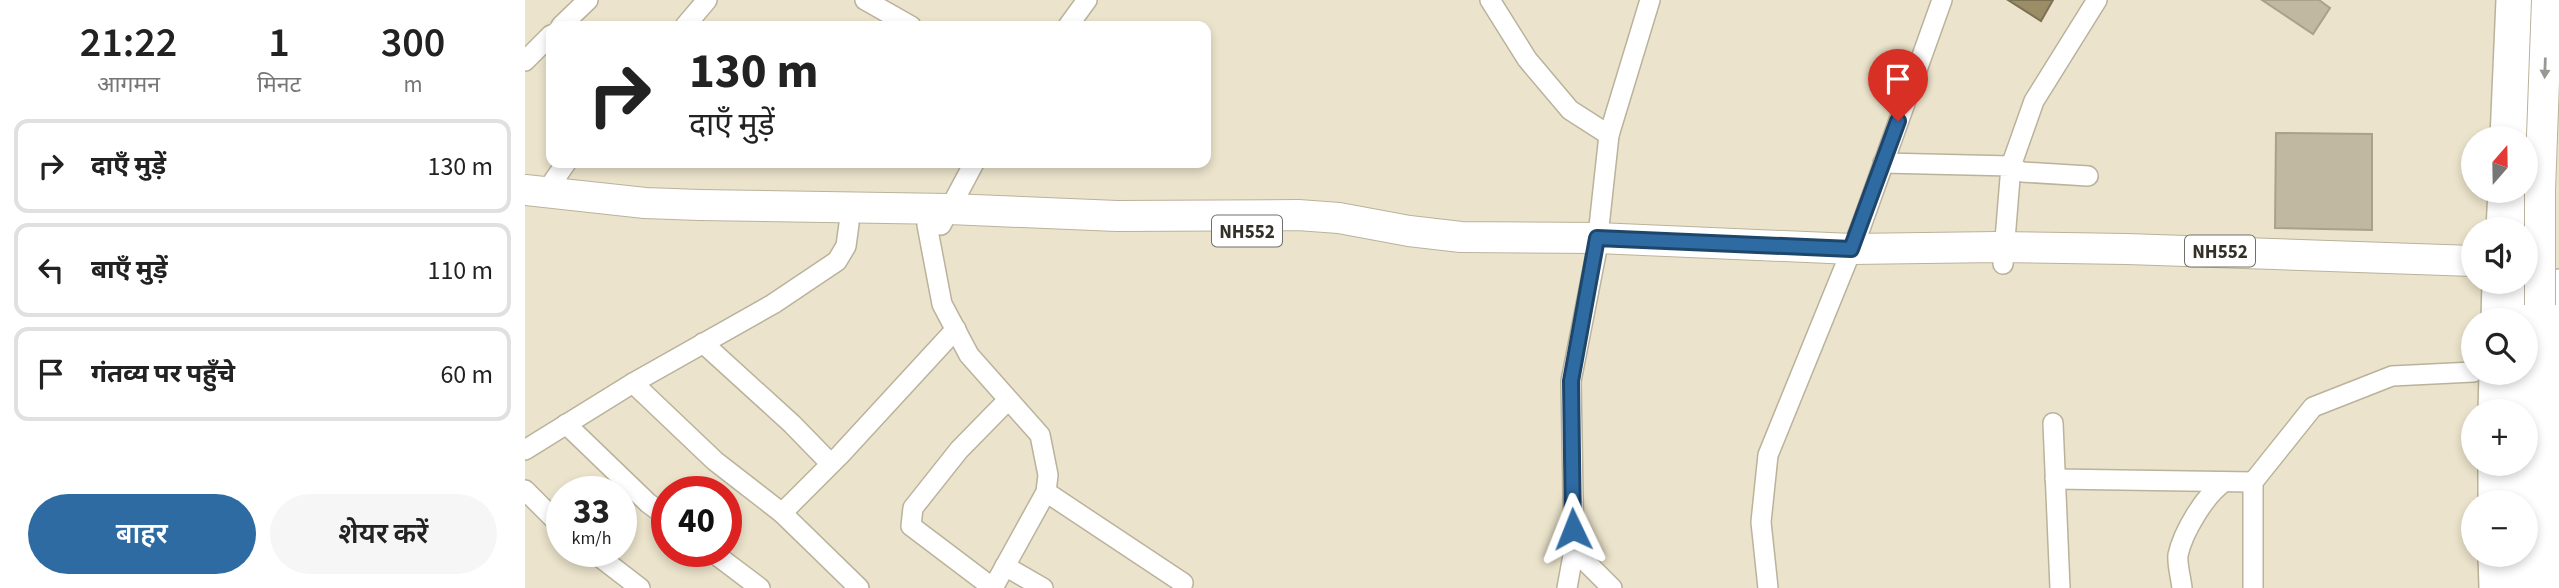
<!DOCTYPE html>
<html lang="hi">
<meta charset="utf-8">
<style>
:root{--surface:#fff;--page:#f6f6f6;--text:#222;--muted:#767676;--line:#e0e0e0;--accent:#2e6ba3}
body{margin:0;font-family:"Source Sans 3","Noto Sans Devanagari",sans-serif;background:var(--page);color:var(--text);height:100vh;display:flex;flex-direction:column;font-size:26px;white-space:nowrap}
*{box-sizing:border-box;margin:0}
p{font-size:23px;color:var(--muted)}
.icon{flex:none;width:38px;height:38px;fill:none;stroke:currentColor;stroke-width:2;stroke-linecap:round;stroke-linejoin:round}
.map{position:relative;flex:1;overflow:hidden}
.sheet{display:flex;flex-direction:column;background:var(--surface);width:525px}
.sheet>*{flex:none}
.hud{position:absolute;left:21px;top:21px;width:665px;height:147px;border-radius:14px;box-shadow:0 4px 10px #0003;background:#fff;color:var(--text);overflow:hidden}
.needle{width:46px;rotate:20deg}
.fabs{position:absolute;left:1936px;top:126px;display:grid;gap:14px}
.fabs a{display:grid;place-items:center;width:77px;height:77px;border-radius:50%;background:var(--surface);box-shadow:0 4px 10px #0003;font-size:35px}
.speed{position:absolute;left:21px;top:476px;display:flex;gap:14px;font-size:35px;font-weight:700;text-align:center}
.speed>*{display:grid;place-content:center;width:91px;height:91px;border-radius:50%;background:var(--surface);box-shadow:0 4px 10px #0003;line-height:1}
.speed small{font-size:18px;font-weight:400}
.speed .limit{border:10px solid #d22;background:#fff;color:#111}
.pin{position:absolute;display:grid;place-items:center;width:60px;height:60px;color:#fff;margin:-72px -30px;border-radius:50% 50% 50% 0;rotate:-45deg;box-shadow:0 0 7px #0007}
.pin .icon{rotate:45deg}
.me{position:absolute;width:77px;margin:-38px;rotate:358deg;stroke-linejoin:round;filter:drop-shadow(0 0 5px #0008)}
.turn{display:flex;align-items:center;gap:24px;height:147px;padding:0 28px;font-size:32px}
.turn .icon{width:91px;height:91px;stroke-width:2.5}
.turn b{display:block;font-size:49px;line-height:60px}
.eta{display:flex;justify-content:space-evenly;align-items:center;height:119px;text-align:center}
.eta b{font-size:42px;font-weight:600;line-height:49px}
.action{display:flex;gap:14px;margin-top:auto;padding:14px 28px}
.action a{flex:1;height:80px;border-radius:42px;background:var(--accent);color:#fff;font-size:28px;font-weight:600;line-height:80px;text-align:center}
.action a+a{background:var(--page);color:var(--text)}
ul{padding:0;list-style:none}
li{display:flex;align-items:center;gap:21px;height:94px;margin:0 14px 10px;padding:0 14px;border:4px solid var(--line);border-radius:14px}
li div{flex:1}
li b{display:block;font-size:26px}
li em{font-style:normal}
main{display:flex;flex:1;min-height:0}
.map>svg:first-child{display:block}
.water{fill:#9b8d66;stroke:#7c7153;stroke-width:2}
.building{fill:#c0b8a1;stroke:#a9a18a;stroke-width:2}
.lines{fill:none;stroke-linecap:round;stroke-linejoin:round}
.minor-casing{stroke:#bab29b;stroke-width:22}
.highway-casing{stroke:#bab29b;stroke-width:32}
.minor{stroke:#fff;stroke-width:19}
.highway{stroke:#fff;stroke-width:30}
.highway-bridge-casing{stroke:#bab29b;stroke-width:32;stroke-linecap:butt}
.highway-bridge{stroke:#fff;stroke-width:30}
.oneway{fill:#9a9894}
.route-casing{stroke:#1e466a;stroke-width:18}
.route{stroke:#2e6ba3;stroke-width:12}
.labels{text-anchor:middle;stroke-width:7;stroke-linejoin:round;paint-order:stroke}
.shield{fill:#fff;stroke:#716f68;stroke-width:2}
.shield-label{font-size:19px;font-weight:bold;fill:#343128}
</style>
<main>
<section class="sheet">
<div class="eta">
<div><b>21:22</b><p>आगमन</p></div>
<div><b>1</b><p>मिनट</p></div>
<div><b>300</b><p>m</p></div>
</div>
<ul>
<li><svg class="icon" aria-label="right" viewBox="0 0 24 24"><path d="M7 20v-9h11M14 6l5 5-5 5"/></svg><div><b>दाएँ मुड़ें</b></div><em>130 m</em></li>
<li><svg class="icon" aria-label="left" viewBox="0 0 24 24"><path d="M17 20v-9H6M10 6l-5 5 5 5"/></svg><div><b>बाएँ मुड़ें</b></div><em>110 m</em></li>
<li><svg class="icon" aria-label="arrive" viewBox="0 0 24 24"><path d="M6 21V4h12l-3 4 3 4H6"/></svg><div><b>गंतव्य पर पहुँचे</b></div><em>60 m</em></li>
</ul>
<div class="action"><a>बाहर</a><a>शेयर करें</a></div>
</section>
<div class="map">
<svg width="2034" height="588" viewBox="0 0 2034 588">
<rect width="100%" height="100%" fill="#ebe3cb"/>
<path class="water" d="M 1483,0 L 1528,0 L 1516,21 Z"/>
<g class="building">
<path d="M 1737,0 L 1794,0 L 1805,8 L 1788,34 Z"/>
<path d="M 1751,133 L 1847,134 L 1847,230 L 1750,228 Z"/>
</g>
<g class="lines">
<defs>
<g id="minor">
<path d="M 340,0 L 386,26"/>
<path d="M 965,0 L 1002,59 L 1045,110 L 1084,135 L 1071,254 L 1046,381 L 1049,550 L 1042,588"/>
<path d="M 36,26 L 63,0"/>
<path d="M 160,26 L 182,0"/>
<path d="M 543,26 L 562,0"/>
<path d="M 0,61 L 26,35"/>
<path d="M 1084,135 L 1125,0"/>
<path d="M 1975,138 L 1981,0"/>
<path d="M 1358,163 L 1486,166 L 1478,264"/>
<path d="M 1563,176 L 1497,172 L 1486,166 L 1509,101 L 1572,0"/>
<path d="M 20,193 L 41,163"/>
<path d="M 402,225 L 417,304 L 444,355 L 515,435 L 523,475 L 521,492 L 468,588"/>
<path d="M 416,225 L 449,163"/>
<path d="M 1971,229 L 1973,191"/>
<path d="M 1966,320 L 1967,282"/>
<path d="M 178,343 L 267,424 L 305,463"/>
<path d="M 108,383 L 190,461 L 257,513 L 334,588"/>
<path d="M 1963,411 L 1964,373"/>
<path d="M 1528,423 L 1535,588"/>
<path d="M 41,424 L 123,503 L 142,517"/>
<path d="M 0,450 L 108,383 L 248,304 L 312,261 L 321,246 L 324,224"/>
<path d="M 1963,464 L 1963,502"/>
<path d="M 1530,479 L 1728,482"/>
<path d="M 0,490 L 37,527"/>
<path d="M 521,492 L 658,583"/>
<path d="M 257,513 L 315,455 L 431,329"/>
<path d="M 1049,550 L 1087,588"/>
<path d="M 67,551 L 115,588"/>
<path d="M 186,551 L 235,588"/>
<path d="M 1963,555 L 1964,588"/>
<path d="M 480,566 L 518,588"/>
<path d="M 468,588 L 386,526 L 388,508 L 434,450 L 483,400"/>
<path d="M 1243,588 L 1236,522 L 1243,455 L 1335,229 L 1417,0"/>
<path d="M 1657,588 C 1656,578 1652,565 1653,555 C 1658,532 1680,495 1699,482"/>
<path d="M 1728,588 L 1728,482 L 1788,407 L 1867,376 L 1948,372"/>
<path d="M 2031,588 L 2031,306 L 2034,279"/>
</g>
<g id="highway">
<path d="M 1997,138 L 2001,0"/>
<path d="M 0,190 L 120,203 L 175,205 L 424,209 L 592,216 L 773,215 L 814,218 L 884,231 L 936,237 L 1072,238 L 1327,249 L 1472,247 L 1602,249 L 1948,261"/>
<path d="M 1990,229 L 1993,191"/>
<path d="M 1986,320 L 1987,282"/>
<path d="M 1984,373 L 1985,411"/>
<path d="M 1986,464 L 1987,502"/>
<path d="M 1988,555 L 1988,588"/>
<path d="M 2010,588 L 2011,380 L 2015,305"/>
</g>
</defs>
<use href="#minor" class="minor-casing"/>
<use href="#highway" class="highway-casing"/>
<use href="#minor" class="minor"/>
<use href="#highway" class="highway"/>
<defs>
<path id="highway-bridge" d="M 2015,305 L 2015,190 L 2022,0"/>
</defs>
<use href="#highway-bridge" class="highway-bridge-casing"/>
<use href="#highway-bridge" class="highway-bridge"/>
</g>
<defs><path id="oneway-solid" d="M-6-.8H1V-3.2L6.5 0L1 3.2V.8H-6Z" transform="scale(1.75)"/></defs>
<use class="oneway" href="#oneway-solid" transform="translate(2020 68) rotate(92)"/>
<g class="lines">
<defs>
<path id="route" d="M 1048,529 L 1046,381 L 1072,238 L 1326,249 L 1373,121"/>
</defs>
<use href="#route" class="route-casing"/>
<use href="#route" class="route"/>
</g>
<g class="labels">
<g class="shield">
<rect x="687" y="215.5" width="70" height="31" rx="5"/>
<rect x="1660" y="235.5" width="70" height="31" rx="5"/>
</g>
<g class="shield-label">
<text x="722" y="238">NH552</text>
<text x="1695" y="258">NH552</text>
</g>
</g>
</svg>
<div class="fabs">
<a><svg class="needle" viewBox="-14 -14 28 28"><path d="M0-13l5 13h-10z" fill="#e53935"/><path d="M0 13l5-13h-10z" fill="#767676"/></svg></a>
<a><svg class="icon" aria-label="sound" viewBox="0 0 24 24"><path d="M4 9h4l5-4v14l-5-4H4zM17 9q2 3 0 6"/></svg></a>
<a><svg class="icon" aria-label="search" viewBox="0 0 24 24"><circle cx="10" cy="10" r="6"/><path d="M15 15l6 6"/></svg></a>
<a>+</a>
<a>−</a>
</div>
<div class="speed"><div>33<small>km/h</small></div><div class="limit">40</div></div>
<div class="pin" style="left:1373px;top:121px;background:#d93025"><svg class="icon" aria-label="arrive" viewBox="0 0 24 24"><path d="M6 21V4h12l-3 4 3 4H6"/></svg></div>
<svg class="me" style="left:1048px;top:529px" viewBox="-20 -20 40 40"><path d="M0-17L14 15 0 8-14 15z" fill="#2e6ba3" stroke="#fff" stroke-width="4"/></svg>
<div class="hud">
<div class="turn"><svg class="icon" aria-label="right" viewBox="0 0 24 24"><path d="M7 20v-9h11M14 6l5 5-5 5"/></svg><div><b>130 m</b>दाएँ मुड़ें</div></div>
</div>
</div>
</main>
